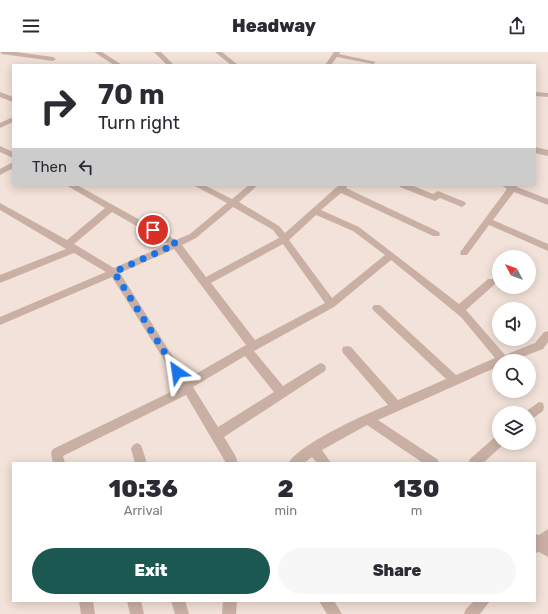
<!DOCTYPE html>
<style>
:root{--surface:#fff;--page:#f7f7f7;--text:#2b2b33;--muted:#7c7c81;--accent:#1b5852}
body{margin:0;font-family:Rubik,sans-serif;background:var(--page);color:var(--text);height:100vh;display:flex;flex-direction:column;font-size:15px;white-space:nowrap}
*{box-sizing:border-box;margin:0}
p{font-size:13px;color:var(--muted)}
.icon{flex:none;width:22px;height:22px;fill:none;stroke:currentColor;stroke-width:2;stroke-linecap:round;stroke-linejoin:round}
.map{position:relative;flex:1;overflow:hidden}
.details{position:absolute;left:12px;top:410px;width:524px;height:140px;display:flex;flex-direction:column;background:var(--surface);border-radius:0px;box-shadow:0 2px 10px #0003}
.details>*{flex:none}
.banner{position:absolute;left:12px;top:12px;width:524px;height:122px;border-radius:0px;box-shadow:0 2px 10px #0003;background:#fff;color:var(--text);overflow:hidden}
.needle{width:26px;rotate:311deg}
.controls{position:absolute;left:492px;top:198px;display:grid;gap:8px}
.controls a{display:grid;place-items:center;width:44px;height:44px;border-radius:50%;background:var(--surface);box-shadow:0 2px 10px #0003;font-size:20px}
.pin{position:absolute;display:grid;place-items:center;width:34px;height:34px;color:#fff;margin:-17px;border:2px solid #fff;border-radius:50%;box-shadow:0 1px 4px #0007}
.me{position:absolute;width:44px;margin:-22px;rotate:328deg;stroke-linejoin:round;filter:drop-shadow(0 0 3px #0008)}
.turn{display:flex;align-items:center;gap:14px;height:84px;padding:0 20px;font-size:18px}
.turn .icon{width:52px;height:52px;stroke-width:2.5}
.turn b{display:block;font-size:28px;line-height:34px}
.then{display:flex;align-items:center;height:38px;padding:0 20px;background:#0003;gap:8px;font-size:15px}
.eta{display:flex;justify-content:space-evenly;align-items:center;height:68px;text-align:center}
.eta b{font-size:24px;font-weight:800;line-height:28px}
.action{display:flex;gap:8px;margin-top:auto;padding:8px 20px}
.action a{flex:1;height:46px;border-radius:24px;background:var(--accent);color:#fff;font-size:16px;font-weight:800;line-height:46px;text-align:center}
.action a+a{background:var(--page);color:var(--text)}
header{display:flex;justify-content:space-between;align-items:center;height:52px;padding:0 20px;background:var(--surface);font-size:18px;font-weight:800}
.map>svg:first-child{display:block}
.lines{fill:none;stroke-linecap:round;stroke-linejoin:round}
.street{fill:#cab0a4;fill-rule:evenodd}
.route{stroke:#1a73e8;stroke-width:7;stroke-dasharray:0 12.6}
</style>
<header><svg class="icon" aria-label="menu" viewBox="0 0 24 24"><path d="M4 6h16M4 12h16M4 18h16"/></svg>Headway<svg class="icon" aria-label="share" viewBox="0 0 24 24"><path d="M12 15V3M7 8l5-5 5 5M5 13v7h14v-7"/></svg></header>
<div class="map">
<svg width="548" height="562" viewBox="0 0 548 562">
<rect width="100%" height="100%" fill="#f2e2d9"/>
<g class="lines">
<g class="street">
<path d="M 0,0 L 16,0 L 53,5 L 56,7 L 53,9 L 2,2 Z"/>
<path d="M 94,0 L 102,0 L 122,13 L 114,13 Z"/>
<path d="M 154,0 L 161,0 L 174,13 L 167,13 Z"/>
<path d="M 215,0 L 222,0 L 238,13 L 231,13 Z"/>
<path d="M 334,0 L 340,0 L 339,2 L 376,10 L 373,12 L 337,5 L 331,13 L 325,13 Z"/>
<path d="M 0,40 L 13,45 L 13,50 L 0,45 Z"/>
<path d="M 535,40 L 548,41 L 548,45 L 535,44 Z"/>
<path d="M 13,65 L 13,70 L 0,76 L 0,71 Z"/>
<path d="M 0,94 L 13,100 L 13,106 L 0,100 Z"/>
<path d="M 535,95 L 548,98 L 548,104 L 535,101 Z"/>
<path d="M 13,110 L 13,116 L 0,123 L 0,117 Z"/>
<path d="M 66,133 L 77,133 L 176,188 L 190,182 L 227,151 L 193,133 L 204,133 L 232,147 L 249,133 L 258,133 L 239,150 L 279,174 L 285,181 L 339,133 L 348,133 L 346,136 L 439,180 L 440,182 L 439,184 L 433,184 L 341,141 L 321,158 L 359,175 L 459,252 L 488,227 L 494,227 L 496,230 L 494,233 L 466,258 L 505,303 L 535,291 L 544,280 L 548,279 L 548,290 L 543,297 L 512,309 L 499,309 L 499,314 L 378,368 L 437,407 L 439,411 L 423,411 L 367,373 L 322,398 L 331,411 L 317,411 L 312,405 L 304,411 L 289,411 C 297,393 368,361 388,353 L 343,301 L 342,298 L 343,295 L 347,294 L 351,295 L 398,348 L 446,327 L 374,259 L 372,256 L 374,253 L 380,253 L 456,323 L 495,306 L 461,265 L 391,208 L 334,255 L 254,299 L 283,334 L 317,313 L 321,311 L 325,313 L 326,316 L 325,319 L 224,385 L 235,403 L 238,411 L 226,411 L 186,343 L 63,404 L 65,411 L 53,411 L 51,401 L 53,397 L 181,335 L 112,225 L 0,273 L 0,265 L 106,220 L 74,201 L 0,231 L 0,223 L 66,197 L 0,158 L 0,151 L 67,188 L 105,156 ZM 233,155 L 273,178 L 279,186 L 206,225 L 182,193 L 196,186 ZM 112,160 L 168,192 L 114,216 L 74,192 ZM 316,163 L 353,179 L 385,203 L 332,246 L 289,188 ZM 283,192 L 325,251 L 255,288 L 211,231 ZM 174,197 L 246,293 L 187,327 L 120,221 ZM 245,304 L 274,340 L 218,375 L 193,335 Z"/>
<path d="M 399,133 L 411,133 L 433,142 L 438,139 L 465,150 L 466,152 L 462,155 L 440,146 L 435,149 L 400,135 Z"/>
<path d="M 501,133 L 518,133 L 517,135 L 548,147 L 548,153 L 514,140 L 493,168 L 548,192 L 548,199 L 489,173 L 467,203 L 461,203 L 460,201 L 461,199 L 507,137 Z"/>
<path d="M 539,350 L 543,351 L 544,355 L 543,359 L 529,369 L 529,361 L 525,360 Z"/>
<path d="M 499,383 L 499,391 L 504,391 L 503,393 L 483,411 L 468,411 L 470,407 L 495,385 Z"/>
<path d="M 137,391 L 141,393 L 147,411 L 135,411 L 131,397 L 133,393 Z"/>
<path d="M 548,477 L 548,505 L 539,500 L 535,501 L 535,482 L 539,483 Z"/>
<path d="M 79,549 L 93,549 L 95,562 L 81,562 Z"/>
<path d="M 127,549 L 141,549 L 144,562 L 130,562 Z"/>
<path d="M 171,549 L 185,549 L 189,562 L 175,562 Z"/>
<path d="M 223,549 L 237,549 L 236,562 L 222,562 Z"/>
<path d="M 319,549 L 334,549 L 342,562 L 327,562 Z"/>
<path d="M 474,549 L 490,549 L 480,562 L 464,562 L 466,557 Z"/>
</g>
</g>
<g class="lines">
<path class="route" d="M 153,178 L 176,192 L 114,220 L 177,320"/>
</g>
</svg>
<div class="controls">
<a><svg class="needle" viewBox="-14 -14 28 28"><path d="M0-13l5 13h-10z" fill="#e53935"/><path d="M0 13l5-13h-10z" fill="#7c7c81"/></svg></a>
<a><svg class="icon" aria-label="sound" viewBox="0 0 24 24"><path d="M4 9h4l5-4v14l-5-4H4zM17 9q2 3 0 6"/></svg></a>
<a><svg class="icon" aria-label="search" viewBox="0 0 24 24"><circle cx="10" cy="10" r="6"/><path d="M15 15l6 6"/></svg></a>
<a><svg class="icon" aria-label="layers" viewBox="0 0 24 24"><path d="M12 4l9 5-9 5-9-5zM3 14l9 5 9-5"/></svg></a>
</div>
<div class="pin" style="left:153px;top:178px;background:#d93025"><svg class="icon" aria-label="arrive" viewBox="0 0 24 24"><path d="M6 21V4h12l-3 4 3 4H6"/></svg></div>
<svg class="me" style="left:177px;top:320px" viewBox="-20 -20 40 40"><path d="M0-17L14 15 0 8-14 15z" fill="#1a73e8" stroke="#fff" stroke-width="4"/></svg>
<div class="banner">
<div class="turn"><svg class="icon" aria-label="right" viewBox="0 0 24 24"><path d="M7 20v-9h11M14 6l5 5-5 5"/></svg><div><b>70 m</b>Turn right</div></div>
<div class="then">Then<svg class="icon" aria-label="left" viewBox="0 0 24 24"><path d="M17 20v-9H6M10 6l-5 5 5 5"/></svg></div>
</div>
<section class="details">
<div class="eta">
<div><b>10:36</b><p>Arrival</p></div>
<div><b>2</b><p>min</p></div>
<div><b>130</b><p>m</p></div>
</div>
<div class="action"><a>Exit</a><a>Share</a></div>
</section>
</div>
